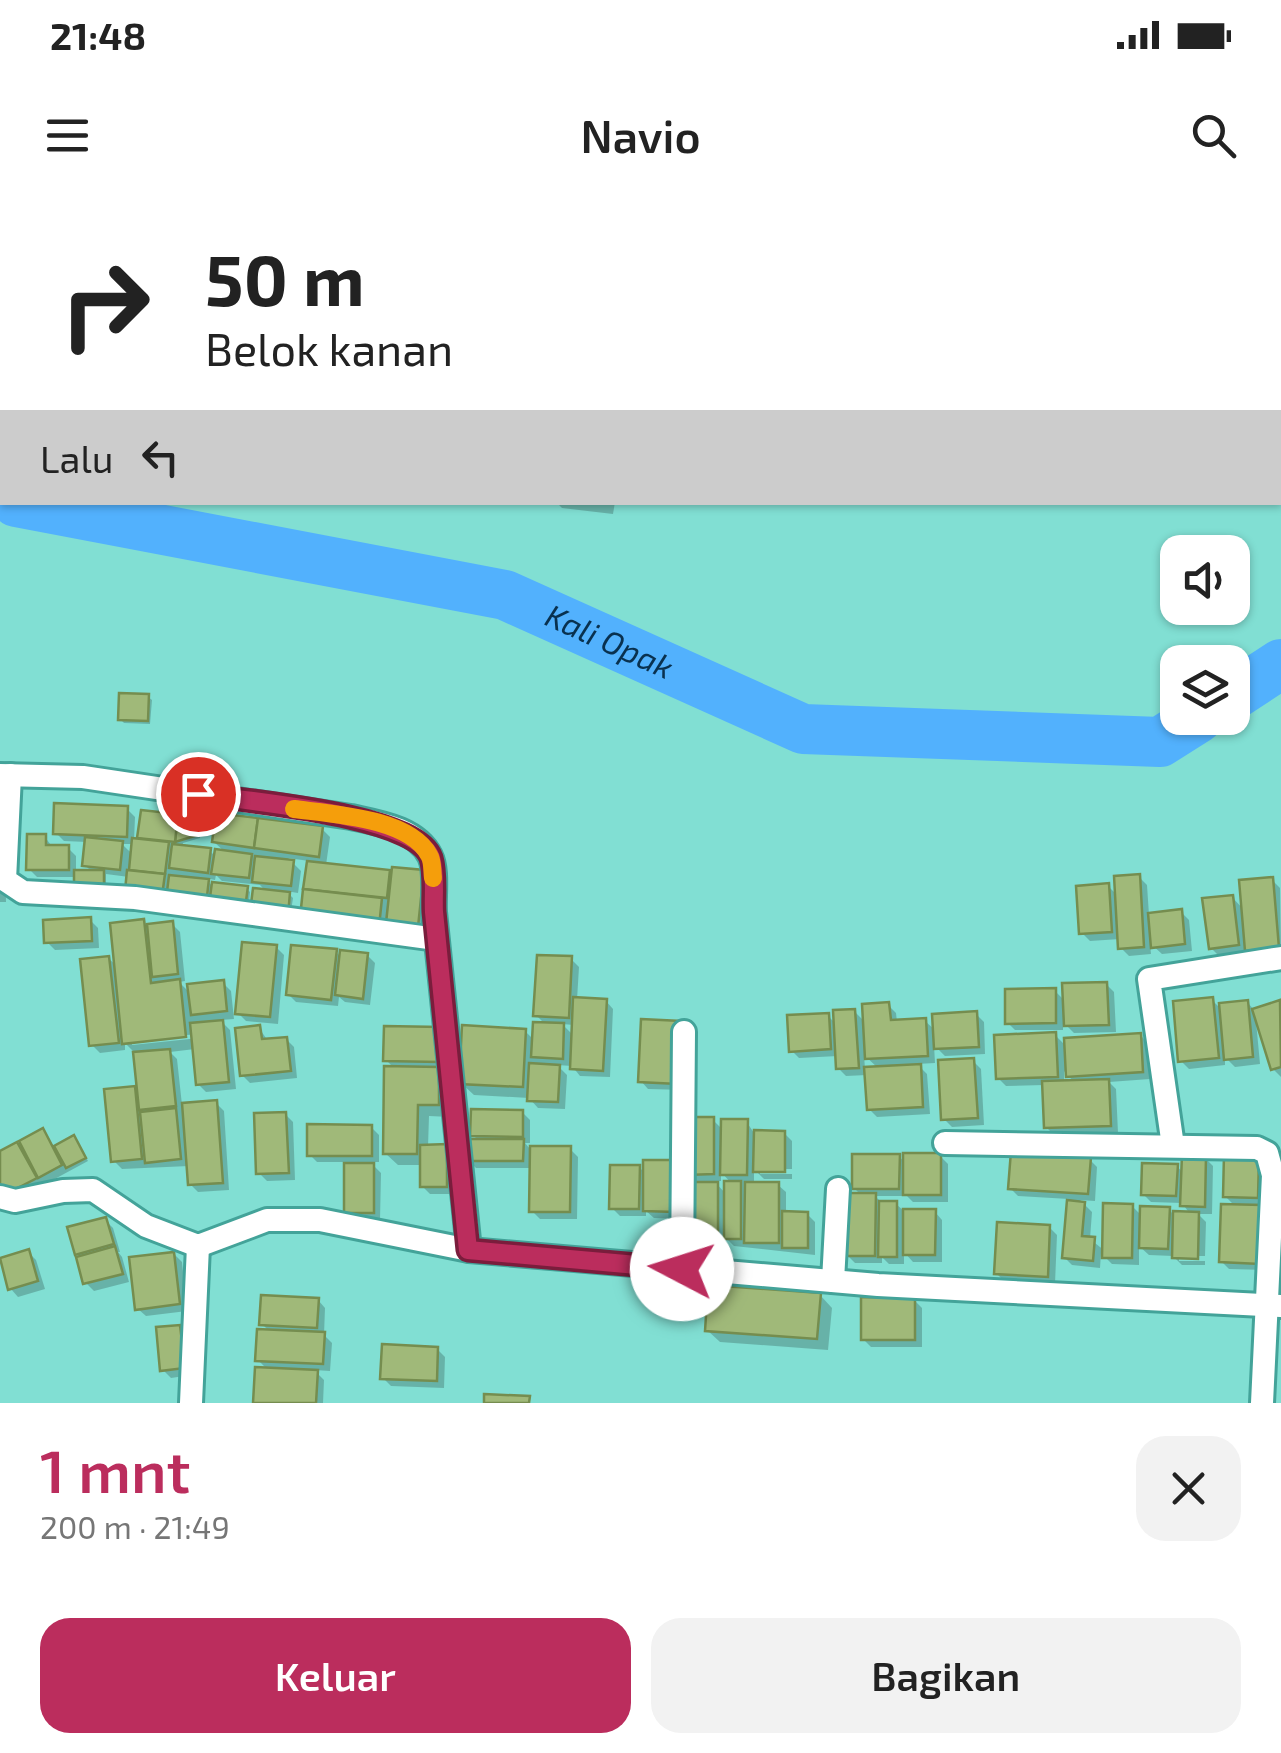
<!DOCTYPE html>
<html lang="id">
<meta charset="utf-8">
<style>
:root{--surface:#fff;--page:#f2f2f2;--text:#222;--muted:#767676;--accent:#bb2d5d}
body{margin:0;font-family:"Exo 2",sans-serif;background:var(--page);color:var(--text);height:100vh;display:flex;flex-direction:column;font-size:38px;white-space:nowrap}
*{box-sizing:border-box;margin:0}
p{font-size:32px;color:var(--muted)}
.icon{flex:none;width:55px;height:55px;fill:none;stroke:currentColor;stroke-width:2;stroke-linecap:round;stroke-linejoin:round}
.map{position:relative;height:1203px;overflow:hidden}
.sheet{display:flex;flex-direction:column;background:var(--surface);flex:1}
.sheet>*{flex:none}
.banner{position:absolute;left:0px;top:0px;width:1282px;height:305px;box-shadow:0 2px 8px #0004;background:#fff;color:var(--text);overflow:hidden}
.fabs{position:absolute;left:1160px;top:335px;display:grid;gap:20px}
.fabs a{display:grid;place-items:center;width:90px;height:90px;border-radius:20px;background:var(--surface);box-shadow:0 2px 8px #0004;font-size:50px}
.pin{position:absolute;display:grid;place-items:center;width:85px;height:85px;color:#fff;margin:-42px;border:5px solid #fff;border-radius:50%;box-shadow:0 2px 10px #0007}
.me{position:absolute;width:110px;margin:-55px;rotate:275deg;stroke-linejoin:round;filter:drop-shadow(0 0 8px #0008)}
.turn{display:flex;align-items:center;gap:35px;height:210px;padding:0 40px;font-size:45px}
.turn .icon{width:130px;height:130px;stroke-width:2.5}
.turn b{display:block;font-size:70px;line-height:85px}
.then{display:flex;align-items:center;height:95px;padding:0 40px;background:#0003;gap:20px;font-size:38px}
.round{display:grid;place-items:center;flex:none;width:105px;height:105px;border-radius:30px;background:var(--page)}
.head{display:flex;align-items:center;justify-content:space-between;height:170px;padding:0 40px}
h1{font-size:60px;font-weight:600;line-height:75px;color:var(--accent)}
.button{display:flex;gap:20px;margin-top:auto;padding:20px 40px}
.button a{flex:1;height:115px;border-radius:30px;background:var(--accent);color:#fff;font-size:40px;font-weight:600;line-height:115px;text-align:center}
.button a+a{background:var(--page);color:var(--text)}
.status{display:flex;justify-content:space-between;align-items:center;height:70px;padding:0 50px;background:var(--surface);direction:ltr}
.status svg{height:28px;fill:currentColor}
header{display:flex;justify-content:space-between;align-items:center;height:130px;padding:0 40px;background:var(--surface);font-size:45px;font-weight:600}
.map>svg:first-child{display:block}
.shadow{fill:#0003;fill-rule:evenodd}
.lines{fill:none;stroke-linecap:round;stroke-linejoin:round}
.river{stroke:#52b1fd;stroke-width:50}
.building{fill:#a0b979;stroke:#758d4f;stroke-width:2.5}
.minor-casing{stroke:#43a399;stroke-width:28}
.minor{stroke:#fff;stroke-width:22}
.route-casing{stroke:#7a1d3c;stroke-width:25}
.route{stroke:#bb2d5d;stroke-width:18}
.slow{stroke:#f59e0b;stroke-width:18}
.labels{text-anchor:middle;stroke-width:10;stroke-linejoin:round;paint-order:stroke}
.water-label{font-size:32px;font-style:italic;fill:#09314f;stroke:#caf6f0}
</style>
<div class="status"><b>21:48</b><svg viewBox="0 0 49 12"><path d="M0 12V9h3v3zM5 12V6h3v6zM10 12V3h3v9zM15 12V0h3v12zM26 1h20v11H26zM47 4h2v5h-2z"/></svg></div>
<header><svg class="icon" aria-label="menu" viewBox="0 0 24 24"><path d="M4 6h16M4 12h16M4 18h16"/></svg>Navio<svg class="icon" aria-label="search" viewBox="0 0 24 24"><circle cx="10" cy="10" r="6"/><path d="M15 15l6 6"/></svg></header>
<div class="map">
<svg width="1281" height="1203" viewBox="0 0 1281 1203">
<rect width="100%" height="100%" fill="#81dfd3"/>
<g class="shadow">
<path d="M 1171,0 L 1281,0 L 1281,2 Z"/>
<path d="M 556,302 L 615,302 L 613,314 L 562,308 Z"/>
<path d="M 148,497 L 152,500 L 150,524 L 124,523 L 120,519 Z"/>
<path d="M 127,609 L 135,617 L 134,641 L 140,641 L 143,613 L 178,616 L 200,610 L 203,613 L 200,638 L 183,643 L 182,648 L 210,651 L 216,657 L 226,653 L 214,642 L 322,629 L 330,637 L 326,665 L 389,672 L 393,677 L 423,673 L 425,733 L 302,717 L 309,661 L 288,658 L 301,671 L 298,693 L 286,691 L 293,698 L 290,718 L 260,685 L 222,681 L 216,675 L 215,680 L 205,678 L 214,688 L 247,689 L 250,692 L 248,711 L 213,711 L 129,677 L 106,674 L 106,695 L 76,677 L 37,677 L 29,669 L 45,637 L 53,648 L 68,648 L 76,656 L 76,672 L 92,672 L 85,665 L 87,642 L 64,641 L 56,633 ZM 122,644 L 134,644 L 133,654 L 128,650 Z"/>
<path d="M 0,645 L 5,650 L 6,702 L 0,702 Z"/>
<path d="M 1139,677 L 1147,685 L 1149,715 L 1181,712 L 1189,720 L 1192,751 L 1162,754 L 1150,743 L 1151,754 L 1129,756 L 1121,748 L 1120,739 L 1090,741 L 1082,733 L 1108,686 L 1117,695 Z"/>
<path d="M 1272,680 L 1280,688 L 1281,755 L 1255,757 L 1245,747 L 1245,753 L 1219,756 L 1211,748 L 1232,697 L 1244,710 Z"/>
<path d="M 90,720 L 98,728 L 99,748 L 55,750 L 47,742 Z"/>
<path d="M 144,722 L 148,726 L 172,724 L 180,732 L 185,781 L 179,782 L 191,794 L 223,783 L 231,791 L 234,819 L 220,820 L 230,830 L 236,889 L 206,892 L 198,884 L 195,849 L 170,852 L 177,859 L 182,905 L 216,903 L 224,911 L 229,990 L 198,992 L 190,984 L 189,966 L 122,969 L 114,961 L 107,892 L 139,888 L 136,854 L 125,843 L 125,850 L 100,853 L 92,845 L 108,758 L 117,766 ZM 198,834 L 199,838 L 132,845 L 132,840 Z"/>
<path d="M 276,747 L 284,755 L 278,824 L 246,821 L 238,813 Z"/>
<path d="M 336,752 L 341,757 L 367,755 L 375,763 L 370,805 L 345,802 L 339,797 L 338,806 L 296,802 L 288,794 Z"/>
<path d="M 571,759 L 579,767 L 577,800 L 606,801 L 613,809 L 610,877 L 580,876 L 572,866 L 557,865 L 567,875 L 565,909 L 538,908 L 529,898 L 474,895 L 461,883 L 525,831 L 534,840 L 546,825 L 536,815 ZM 562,824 L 574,825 L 574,836 Z"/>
<path d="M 1106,784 L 1114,792 L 1116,832 L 1074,833 L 1063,822 L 1063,830 L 1015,830 L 1008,823 L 1055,791 L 1065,801 Z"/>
<path d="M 1212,800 L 1218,806 L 1247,802 L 1255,811 L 1281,804 L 1281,877 L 1273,869 L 1256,821 L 1260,864 L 1235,867 L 1225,857 L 1225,865 L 1189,869 L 1181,861 Z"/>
<path d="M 888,805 L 896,813 L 897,822 L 925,821 L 936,831 L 976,814 L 984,822 L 985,854 L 945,856 L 934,845 L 935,863 L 917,864 L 927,874 L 930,914 L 877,917 L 869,909 L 867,875 L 846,876 L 838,868 L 838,856 L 799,858 L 791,850 L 828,816 L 836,824 L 854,811 L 866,823 ZM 864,855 L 878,868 L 865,869 Z"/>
<path d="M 680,823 L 685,890 L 648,889 L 641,881 Z"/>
<path d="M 259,828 L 268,841 L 286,839 L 294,847 L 297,878 L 250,883 L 242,875 Z"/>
<path d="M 1055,835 L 1067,847 L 1140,835 L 1148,843 L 1150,879 L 1109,882 L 1116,889 L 1118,933 L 1054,935 L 1046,927 L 1044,885 L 1006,886 L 998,878 ZM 1064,871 L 1075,883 L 1064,883 Z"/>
<path d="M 448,838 L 438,869 L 451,881 L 450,917 L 429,916 L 428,947 L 446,947 L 454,955 L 454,994 L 430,994 L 422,986 L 422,965 L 398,965 L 385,953 L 394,868 L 386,860 Z"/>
<path d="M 973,861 L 981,869 L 984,925 L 952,927 L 944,919 Z"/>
<path d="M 522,912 L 530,920 L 530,943 L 525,943 L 530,949 L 570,949 L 578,957 L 577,1019 L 540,1019 L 532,1011 L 532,968 L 476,968 L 468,960 L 479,941 L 473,935 Z"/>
<path d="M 285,914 L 293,922 L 295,980 L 267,981 L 259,973 Z"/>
<path d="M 713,920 L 723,930 L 746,921 L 754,933 L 784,933 L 792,941 L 792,969 L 760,969 L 760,974 L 792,974 L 792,979 L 764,979 L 754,969 L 754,984 L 778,985 L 786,992 L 786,1014 L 807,1014 L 815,1022 L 815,1055 L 734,1046 L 725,1037 L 725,1045 L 702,1045 L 694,1037 L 699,984 L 688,974 ZM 721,972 L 732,984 L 726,994 L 714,981 L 721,981 Z"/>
<path d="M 371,927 L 379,935 L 379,962 L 370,962 L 381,973 L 380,1020 L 354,1020 L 346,1012 L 347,962 L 317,962 L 309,954 Z"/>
<path d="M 43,932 L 55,948 L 74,938 L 88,961 L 14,1001 L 0,981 L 0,953 Z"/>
<path d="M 899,956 L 905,963 L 940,956 L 948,964 L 948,1002 L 913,1002 L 907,996 L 875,996 L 882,1003 L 896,1004 L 904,1011 L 935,1012 L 942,1020 L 942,1062 L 913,1062 L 904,1052 L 904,1064 L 889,1064 L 882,1057 L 882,1063 L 855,1063 L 847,1055 L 862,996 L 854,988 Z"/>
<path d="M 1226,957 L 1266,966 L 1267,1070 L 1229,1069 L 1221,1061 L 1236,1007 L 1225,996 Z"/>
<path d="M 1205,958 L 1213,966 L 1212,1014 L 1198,1014 L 1206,1022 L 1205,1056 L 1179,1056 L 1179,1061 L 1205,1061 L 1205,1065 L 1182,1065 L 1173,1056 L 1149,1055 L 1139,1046 L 1139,1065 L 1112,1064 L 1101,1053 L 1100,1068 L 1072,1065 L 1064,1057 L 1069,999 L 1018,996 L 1010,988 L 1089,959 L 1097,967 L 1095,1001 L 1080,1000 L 1092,1012 L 1090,1039 L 1105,1051 L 1132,1006 L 1142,1016 L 1169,1009 L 1172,1013 L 1190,1014 L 1182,1003 L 1151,1002 L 1143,994 L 1177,966 L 1183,973 Z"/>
<path d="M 639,967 L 646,974 L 682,1019 L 654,1018 L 646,1011 L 646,1016 L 620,1016 L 612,1008 Z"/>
<path d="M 105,1020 L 113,1028 L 120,1052 L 118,1052 L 122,1057 L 129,1082 L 94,1091 L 86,1083 L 82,1058 L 77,1054 Z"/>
<path d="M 1049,1027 L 1057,1035 L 1055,1084 L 1004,1081 L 996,1073 Z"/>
<path d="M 28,1052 L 36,1060 L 45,1089 L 18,1097 L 11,1089 Z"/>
<path d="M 174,1054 L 182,1062 L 187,1111 L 146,1116 L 138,1109 Z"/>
<path d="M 820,1095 L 832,1108 L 828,1150 L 720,1142 L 707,1130 Z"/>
<path d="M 318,1100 L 325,1108 L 324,1135 L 332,1143 L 330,1171 L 314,1170 L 324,1180 L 323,1203 L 255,1203 L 257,1169 L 268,1170 L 258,1160 L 270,1132 L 262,1124 Z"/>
<path d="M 914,1100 L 922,1108 L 922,1147 L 871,1147 L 863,1139 Z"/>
<path d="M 179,1128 L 187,1136 L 191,1175 L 171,1178 L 163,1170 Z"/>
<path d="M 437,1149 L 445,1157 L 444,1188 L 391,1186 L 383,1178 Z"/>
</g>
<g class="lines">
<g class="river">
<path id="s1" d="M 16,302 L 505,395 L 803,529 L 1160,542 L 1198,518"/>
<path d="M 1232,496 L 1281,464"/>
</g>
</g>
<g class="building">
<path d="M 435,0 L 509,0 L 519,2 L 434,2 Z"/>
<path d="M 119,493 L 149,494 L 148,521 L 118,520 Z"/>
<path d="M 54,603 L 128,606 L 127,637 L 53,634 Z"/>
<path d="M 201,607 L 198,635 L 175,642 L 178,614 Z"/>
<path d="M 141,610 L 178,614 L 175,642 L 137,638 Z"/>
<path d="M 216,613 L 258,618 L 254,648 L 212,642 Z"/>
<path d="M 258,618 L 323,626 L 319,657 L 254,648 Z"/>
<path d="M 27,634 L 46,634 L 46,645 L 69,645 L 69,670 L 26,670 Z"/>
<path d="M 85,637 L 123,641 L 120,670 L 82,666 Z"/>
<path d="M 132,638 L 169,642 L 165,674 L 129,670 Z"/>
<path d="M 172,644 L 211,648 L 208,673 L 169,668 Z"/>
<path d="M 215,649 L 252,654 L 249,678 L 211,674 Z"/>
<path d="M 255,656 L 294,660 L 291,686 L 252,682 Z"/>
<path d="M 307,661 L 390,670 L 387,698 L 303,689 Z"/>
<path d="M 392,667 L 424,670 L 418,727 L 386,723 Z"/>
<path d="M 74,670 L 104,670 L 104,693 L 74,692 Z"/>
<path d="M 127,670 L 165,674 L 162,696 L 125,691 Z"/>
<path d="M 1140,674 L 1144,747 L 1118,749 L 1114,676 Z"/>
<path d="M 169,675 L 209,679 L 206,705 L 166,700 Z"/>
<path d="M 1273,677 L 1279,748 L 1245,751 L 1239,680 Z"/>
<path d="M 212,682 L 248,686 L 245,709 L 209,705 Z"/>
<path d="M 1109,683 L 1112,732 L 1079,734 L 1076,686 Z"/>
<path d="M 253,688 L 290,692 L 288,716 L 250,712 Z"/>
<path d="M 303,689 L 382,698 L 379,727 L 300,718 Z"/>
<path d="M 1233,695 L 1239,745 L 1209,749 L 1202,698 Z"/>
<path d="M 1182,709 L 1185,744 L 1151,748 L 1148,713 Z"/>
<path d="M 91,717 L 92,741 L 44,743 L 43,720 Z"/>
<path d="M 144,719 L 151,783 L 180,779 L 186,837 L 122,844 L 110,723 Z"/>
<path d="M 173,721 L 178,774 L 152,777 L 147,724 Z"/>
<path d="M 242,742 L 277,745 L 270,817 L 235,814 Z"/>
<path d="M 291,745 L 337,749 L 331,800 L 286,795 Z"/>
<path d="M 340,750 L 368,753 L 363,799 L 335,795 Z"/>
<path d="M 537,755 L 572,756 L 569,818 L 533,816 Z"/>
<path d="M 109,756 L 119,843 L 89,846 L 80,759 Z"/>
<path d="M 224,780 L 227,811 L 191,815 L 187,784 Z"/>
<path d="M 1107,782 L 1109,825 L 1064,826 L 1062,783 Z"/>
<path d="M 1056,788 L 1056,823 L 1005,824 L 1005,789 Z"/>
<path d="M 573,797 L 607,799 L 603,871 L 570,869 Z"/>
<path d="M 1213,797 L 1219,858 L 1178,862 L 1173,801 Z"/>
<path d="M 1248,800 L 1253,857 L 1224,860 L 1219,803 Z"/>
<path d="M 1280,800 L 1281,867 L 1271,870 L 1252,809 Z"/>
<path d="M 889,802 L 891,820 L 926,818 L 928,856 L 865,859 L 862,804 Z"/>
<path d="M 855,809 L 859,868 L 836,869 L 833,810 Z"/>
<path d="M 977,811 L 979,847 L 934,849 L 932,814 Z"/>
<path d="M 829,813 L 831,849 L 789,852 L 787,815 Z"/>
<path d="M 641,819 L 681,821 L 678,884 L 638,882 Z"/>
<path d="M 223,820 L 229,882 L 196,885 L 190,823 Z"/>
<path d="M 533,822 L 564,823 L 563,859 L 531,857 Z"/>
<path d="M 260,825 L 262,839 L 287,837 L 291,871 L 240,876 L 235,828 Z"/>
<path d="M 462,825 L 526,829 L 523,887 L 459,884 Z"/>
<path d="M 384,826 L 441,827 L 440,862 L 383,861 Z"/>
<path d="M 1056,832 L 1058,877 L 996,879 L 994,835 Z"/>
<path d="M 1141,833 L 1143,872 L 1066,877 L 1064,838 Z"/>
<path d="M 170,849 L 176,906 L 139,910 L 133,852 Z"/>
<path d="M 974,858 L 978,918 L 941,920 L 938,860 Z"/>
<path d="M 529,863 L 560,865 L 558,902 L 527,901 Z"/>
<path d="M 921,864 L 923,907 L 867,910 L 864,867 Z"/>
<path d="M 384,866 L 439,867 L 439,905 L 418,905 L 417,954 L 383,954 Z"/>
<path d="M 1109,879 L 1111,926 L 1044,928 L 1042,881 Z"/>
<path d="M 135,886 L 142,959 L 111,962 L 104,889 Z"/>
<path d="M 217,900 L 223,983 L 188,985 L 182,903 Z"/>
<path d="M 176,908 L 181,959 L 145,963 L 140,912 Z"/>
<path d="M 471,909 L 523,910 L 523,937 L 470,936 Z"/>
<path d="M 286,912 L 289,973 L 256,974 L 254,913 Z"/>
<path d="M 686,917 L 714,917 L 714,974 L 686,975 Z"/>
<path d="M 721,919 L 748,919 L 747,975 L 720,975 Z"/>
<path d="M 307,924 L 372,925 L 372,956 L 307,956 Z"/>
<path d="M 43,928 L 62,965 L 38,978 L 19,941 Z"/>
<path d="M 754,930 L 785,931 L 785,972 L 753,972 Z"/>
<path d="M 74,935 L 86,958 L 66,968 L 54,946 Z"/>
<path d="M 466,939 L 524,939 L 523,961 L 466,961 Z"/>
<path d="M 17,942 L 37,978 L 4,995 L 0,987 L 0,951 Z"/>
<path d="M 447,944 L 447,987 L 420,987 L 420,945 Z"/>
<path d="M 530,946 L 571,946 L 570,1012 L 529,1012 Z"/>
<path d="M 1011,951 L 1091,957 L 1088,994 L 1008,989 Z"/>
<rect x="903" y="953" width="38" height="42"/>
<path d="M 852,954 L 900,954 L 899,989 L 852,989 Z"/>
<path d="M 1182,954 L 1206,956 L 1205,1007 L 1180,1006 Z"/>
<path d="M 1224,954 L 1259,956 L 1258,998 L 1223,997 Z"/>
<path d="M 643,960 L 675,960 L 675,1012 L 643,1011 Z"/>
<rect x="344" y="963" width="30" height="50"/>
<path d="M 1142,963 L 1178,964 L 1176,996 L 1141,995 Z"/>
<path d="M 610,965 L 640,965 L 639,1009 L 609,1009 Z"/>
<rect x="724" y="981" width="17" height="58"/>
<path d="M 693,982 L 718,982 L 718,1038 L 692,1038 Z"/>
<path d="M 745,982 L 779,982 L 779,1043 L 744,1043 Z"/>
<path d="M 845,993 L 876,993 L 875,1056 L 845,1056 Z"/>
<path d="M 1067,1000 L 1085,1002 L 1082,1036 L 1095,1037 L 1093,1061 L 1062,1058 Z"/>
<path d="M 879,1001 L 897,1001 L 897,1057 L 878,1057 Z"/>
<path d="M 1103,1003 L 1133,1004 L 1132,1058 L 1102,1058 Z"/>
<path d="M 1221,1004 L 1262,1005 L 1260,1064 L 1219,1062 Z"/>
<path d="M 1140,1006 L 1170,1007 L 1168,1049 L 1139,1048 Z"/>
<path d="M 903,1009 L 936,1009 L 935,1055 L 903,1055 Z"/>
<path d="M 782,1011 L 808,1012 L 808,1048 L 782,1048 Z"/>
<path d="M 1173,1011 L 1199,1012 L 1198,1059 L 1172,1058 Z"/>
<path d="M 106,1017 L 114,1044 L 75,1055 L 67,1027 Z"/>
<path d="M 997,1022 L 1050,1025 L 1048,1077 L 994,1074 Z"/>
<path d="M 115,1046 L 123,1074 L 83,1084 L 76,1057 Z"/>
<path d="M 29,1049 L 38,1081 L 8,1090 L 0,1058 Z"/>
<path d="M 174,1052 L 180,1104 L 135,1110 L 129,1057 Z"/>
<path d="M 708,1085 L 821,1093 L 817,1139 L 705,1131 Z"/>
<path d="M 261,1095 L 319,1098 L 317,1128 L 259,1125 Z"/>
<path d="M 861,1097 L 915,1098 L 915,1140 L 861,1140 Z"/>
<path d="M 180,1125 L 185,1168 L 160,1171 L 156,1127 Z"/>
<path d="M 257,1129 L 325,1132 L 323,1164 L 255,1161 Z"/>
<path d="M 382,1144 L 438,1147 L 437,1181 L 380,1179 Z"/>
<path d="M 255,1167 L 318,1170 L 316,1203 L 253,1203 Z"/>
<path d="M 484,1194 L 530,1196 L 529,1203 L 484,1203 Z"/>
</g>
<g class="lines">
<defs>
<g id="minor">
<path d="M 718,0 L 730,2"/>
<path d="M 749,2 L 764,0"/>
<path d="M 0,575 L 83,577 L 351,617 C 378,623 416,628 430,656 C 437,670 433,696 434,712 L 469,1050"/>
<path d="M 10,575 L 5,680 L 23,692 L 135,698 L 436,739"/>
<path d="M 945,943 L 1257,948 L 1267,953 L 1273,975 L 1262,1203"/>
<path d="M 1173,946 L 1149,779 L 1281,758"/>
<path d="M 0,997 L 15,1001 L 63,991 L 93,990 L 146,1026 L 198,1046 L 267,1020 L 320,1020 L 469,1050 L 878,1085 L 1281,1106"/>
<path d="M 682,1069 L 684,832"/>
<path d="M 833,1081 L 838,989"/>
<path d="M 191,1203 L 198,1046"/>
</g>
</defs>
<use href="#minor" class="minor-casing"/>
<use href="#minor" class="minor"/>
</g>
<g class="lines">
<defs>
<path id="route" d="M 198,594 C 243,601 416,614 431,658 C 436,674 433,696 434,712 L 468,1050 L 682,1069"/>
</defs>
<use href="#route" class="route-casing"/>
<use href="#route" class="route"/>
<path class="slow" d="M 294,609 C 332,614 409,618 429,655 C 433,661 432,671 433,678"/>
</g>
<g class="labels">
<g class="water-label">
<text dy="11" stroke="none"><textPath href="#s1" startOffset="612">Kali Opak</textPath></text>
</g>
</g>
</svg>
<div class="fabs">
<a><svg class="icon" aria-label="sound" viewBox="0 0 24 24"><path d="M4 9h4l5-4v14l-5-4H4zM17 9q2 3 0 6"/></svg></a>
<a><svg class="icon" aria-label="layers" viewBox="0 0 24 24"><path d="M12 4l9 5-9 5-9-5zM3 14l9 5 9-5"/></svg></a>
</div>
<div class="pin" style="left:198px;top:594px;background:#d93025"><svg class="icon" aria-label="arrive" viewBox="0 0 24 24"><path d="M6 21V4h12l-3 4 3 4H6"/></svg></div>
<svg class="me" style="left:682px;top:1069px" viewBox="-20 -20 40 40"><circle r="19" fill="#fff"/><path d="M0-13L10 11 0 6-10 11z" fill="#bb2d5d"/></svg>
<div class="banner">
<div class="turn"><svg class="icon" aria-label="right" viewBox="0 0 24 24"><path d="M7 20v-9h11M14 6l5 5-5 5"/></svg><div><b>50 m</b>Belok kanan</div></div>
<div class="then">Lalu<svg class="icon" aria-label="left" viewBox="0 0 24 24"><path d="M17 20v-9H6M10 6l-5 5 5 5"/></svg></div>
</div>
</div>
<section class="sheet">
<div class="head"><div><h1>1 mnt</h1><p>200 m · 21:49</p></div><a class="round"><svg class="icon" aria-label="close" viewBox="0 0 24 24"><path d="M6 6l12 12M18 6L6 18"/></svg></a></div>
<div class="button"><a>Keluar</a><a>Bagikan</a></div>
</section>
